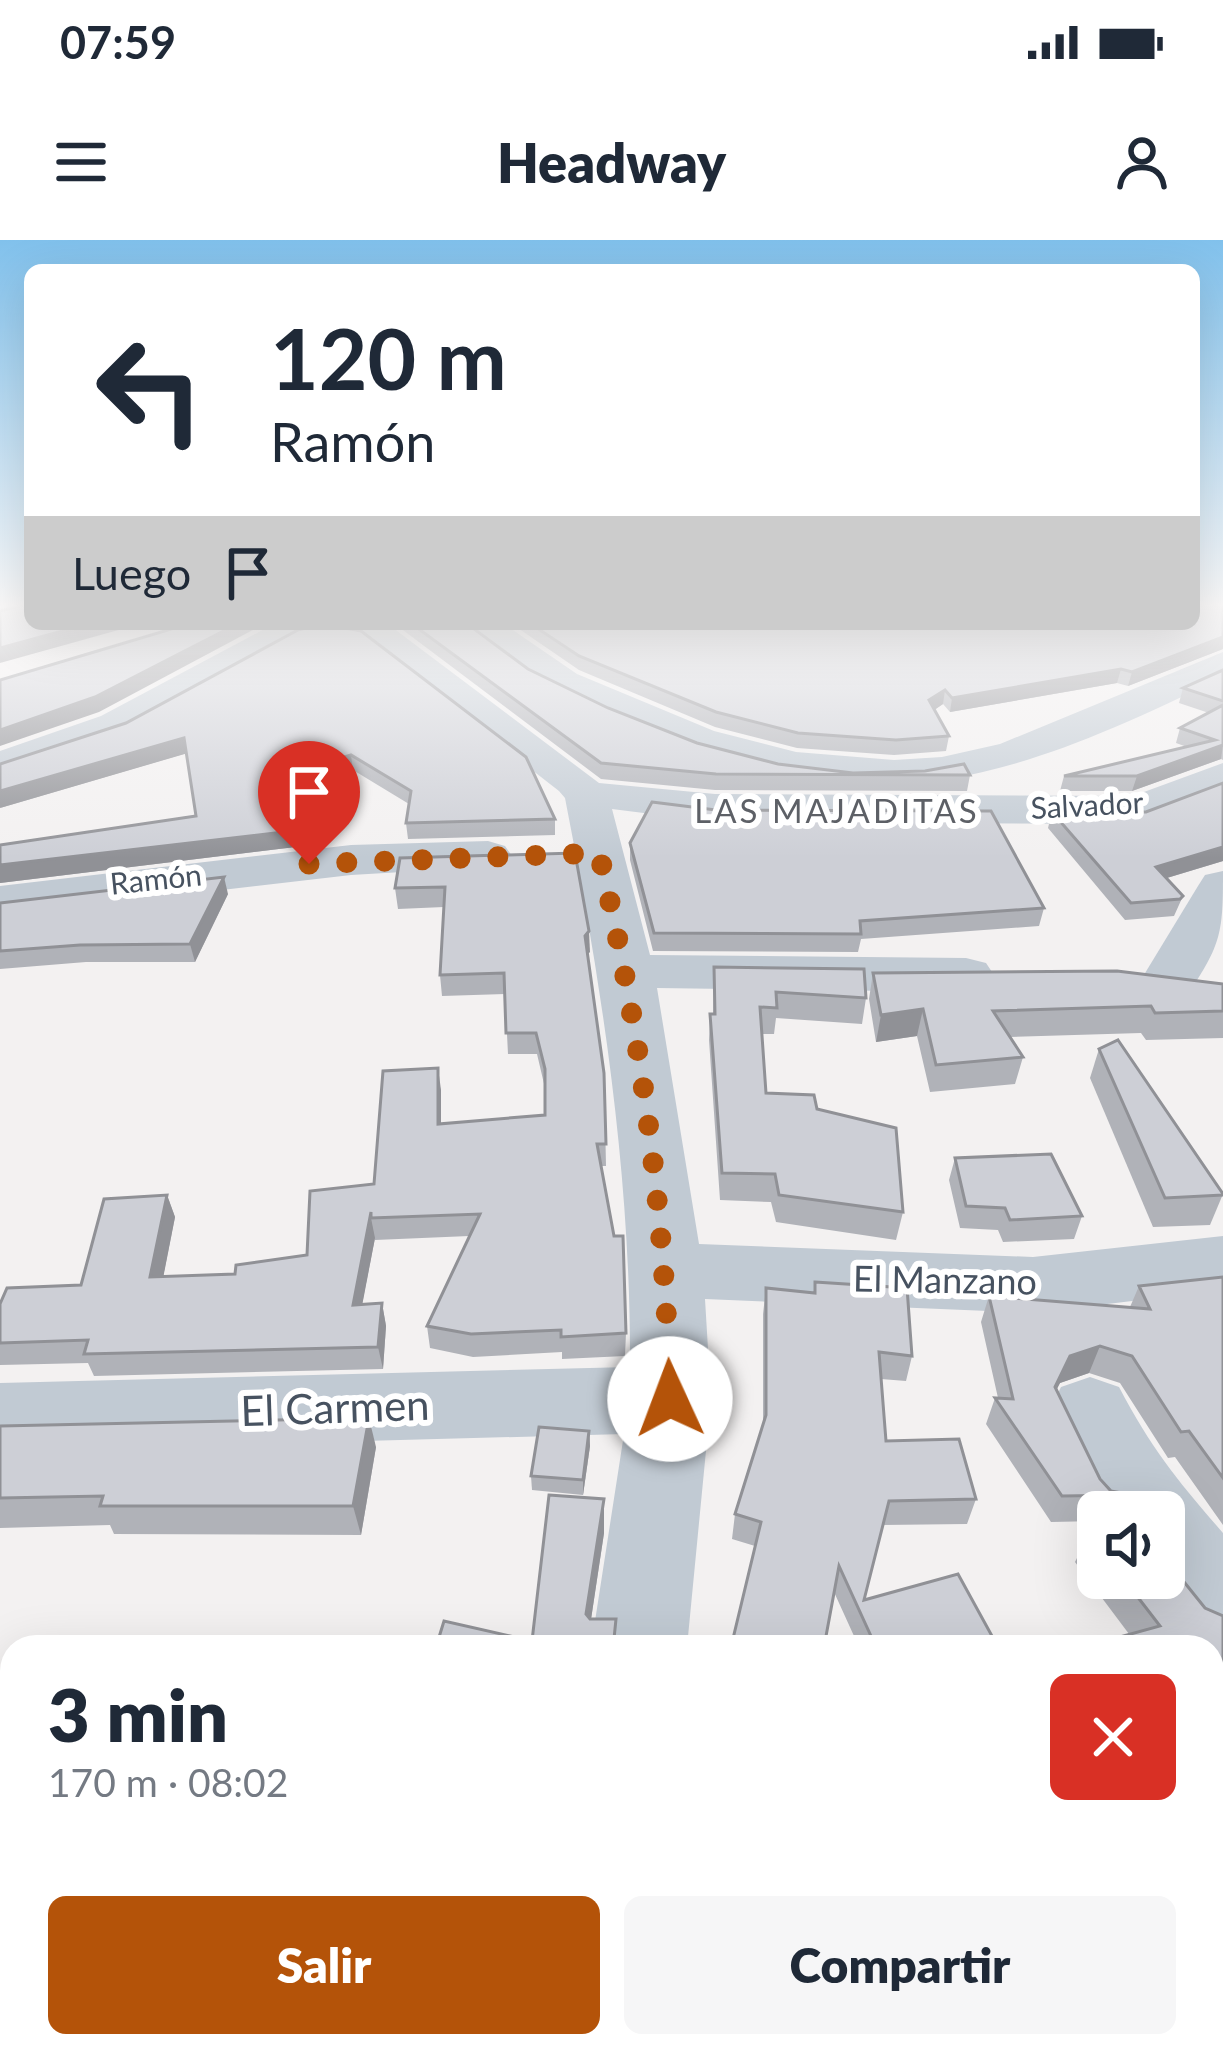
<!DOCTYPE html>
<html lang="es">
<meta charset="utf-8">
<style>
:root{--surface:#fff;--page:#f6f6f7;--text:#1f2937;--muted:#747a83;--accent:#b45309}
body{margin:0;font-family:Lato,sans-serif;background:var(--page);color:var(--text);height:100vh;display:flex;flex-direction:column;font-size:45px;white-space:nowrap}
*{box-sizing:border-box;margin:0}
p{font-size:39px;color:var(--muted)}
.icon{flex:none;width:66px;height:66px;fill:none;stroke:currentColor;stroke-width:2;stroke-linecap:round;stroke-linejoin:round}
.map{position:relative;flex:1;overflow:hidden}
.sheet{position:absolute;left:0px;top:1395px;width:1224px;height:423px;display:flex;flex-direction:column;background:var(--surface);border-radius:36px 36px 0 0;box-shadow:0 12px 48px #0002}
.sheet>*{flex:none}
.top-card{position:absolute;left:24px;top:24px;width:1176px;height:366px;border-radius:18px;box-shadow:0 12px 48px #0002;background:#fff;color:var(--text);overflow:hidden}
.tools{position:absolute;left:1077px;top:1251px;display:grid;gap:24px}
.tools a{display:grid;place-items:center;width:108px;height:108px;border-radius:18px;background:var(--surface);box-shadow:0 12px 48px #0002;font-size:60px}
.pin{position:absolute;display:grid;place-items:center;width:102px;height:102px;color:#fff;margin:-123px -51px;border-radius:50% 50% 50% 0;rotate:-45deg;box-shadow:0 0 12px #0007}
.pin .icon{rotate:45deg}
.me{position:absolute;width:132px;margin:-66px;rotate:358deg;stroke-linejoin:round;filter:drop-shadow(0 0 9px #0008)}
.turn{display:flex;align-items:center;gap:42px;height:252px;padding:0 48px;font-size:54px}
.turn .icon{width:156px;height:156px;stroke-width:2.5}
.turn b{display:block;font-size:84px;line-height:102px}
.then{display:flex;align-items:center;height:114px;padding:0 48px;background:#0003;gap:24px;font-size:45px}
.round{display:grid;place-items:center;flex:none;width:126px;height:126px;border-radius:18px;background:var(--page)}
.overview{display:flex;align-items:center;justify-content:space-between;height:204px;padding:0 48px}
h1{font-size:72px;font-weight:800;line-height:90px}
.cta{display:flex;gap:24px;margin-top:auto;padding:24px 48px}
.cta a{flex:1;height:138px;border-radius:18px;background:var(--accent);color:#fff;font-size:48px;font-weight:800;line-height:138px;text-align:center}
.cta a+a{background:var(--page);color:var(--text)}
.status{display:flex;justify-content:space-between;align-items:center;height:84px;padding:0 60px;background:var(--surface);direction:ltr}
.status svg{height:33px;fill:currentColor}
header{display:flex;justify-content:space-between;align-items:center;height:156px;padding:0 48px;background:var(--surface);font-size:54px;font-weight:800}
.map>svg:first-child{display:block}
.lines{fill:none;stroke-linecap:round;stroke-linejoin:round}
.minor{fill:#c1cad3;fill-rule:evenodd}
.wall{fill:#b0b2b8}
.shaded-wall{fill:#909196}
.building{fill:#cdcfd6;stroke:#909196;stroke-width:3}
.route{stroke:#b45309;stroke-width:21;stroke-dasharray:0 37.8}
.labels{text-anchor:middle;stroke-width:12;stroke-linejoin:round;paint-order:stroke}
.far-street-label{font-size:30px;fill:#475260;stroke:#fff}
.far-neighbourhood-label{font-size:33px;letter-spacing:3px;fill:#5d6066;stroke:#fff}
.street-label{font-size:36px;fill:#475260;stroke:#fff}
.near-street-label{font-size:42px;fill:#475260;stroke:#fff}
</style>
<div class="status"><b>07:59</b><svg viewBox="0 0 49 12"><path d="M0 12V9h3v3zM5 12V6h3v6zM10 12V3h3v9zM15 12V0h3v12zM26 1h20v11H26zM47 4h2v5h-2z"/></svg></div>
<header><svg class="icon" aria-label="menu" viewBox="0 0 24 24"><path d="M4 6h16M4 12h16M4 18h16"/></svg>Headway<svg class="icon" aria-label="person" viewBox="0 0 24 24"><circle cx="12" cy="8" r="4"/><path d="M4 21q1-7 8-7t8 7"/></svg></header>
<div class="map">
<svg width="1223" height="1817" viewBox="0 0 1223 1817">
<rect width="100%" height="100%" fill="#f3f1f1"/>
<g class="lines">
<g class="minor">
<path d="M 274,384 L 389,385 L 599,543 L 715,554 L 1133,556 L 1223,523 L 1223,552 L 1139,584 L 715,582 L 612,569 L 650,715 L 966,718 L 986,723 L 994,735 L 986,747 L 966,752 L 657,748 L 699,1004 L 1033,1017 L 1223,996 L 1223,1050 L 1033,1073 L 705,1059 L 711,1159 L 687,1407 L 591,1407 L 624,1194 L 0,1211 L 0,1143 L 630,1127 C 631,935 602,746 565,558 L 559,551 L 365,400 L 328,392 L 299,399 L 129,494 L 0,538 L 0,511 L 101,476 Z"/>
<path d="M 465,384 L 504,384 L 577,434 L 714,491 L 796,512 L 894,520 L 942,517 L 1000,504 L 1223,412 L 1223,437 C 989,552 859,589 610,479 C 565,459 494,425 465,384 Z"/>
<path d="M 488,601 L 505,606 L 512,616 L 505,626 L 351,635 L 0,676 L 0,646 L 351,605 Z"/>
<path d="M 1223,631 C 1223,691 1222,704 1187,755 L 1167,760 L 1147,755 L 1139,743 L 1198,646 L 1205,635 Z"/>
<path d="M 1090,1137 L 1119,1147 C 1152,1210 1178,1241 1223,1293 L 1223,1406 L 1190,1393 L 1148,1338 L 1164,1338 L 1164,1272 L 1098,1272 L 1091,1262 L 1049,1171 L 1061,1147 Z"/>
<path d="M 530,1806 L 650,1806 L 649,1817 L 529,1817 Z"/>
</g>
</g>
<g class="wall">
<path d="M 1223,363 L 1223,409 L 1128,446 L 1117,443 L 950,472 L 943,464 L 934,470 L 949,496 L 946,511 L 894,515 L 797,508 L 715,487 L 579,430 L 512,384 L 1194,384 Z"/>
<path d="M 395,384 L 471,384 L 474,389 L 528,429 L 608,468 L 697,503 L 778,524 L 853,533 L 970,535 L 967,551 L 715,550 L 601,539 Z"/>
<path d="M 298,390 L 555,579 L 555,595 L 408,599 L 406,583 L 409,564 L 353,530 L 305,546 L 312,605 L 0,643 L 0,605 L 196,576 L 187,513 L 0,568 L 126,483 Z"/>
<path d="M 1223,430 L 1223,520 L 1221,519 L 1132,551 L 1060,551 L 1064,536 L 1187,507 L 1176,503 L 1180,488 L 1209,473 L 1179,463 L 1183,448 Z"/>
<path d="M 1223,543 L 1223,621 L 1167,638 L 1183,656 L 1174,676 L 1125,680 L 1048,588 L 1052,572 L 1146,572 Z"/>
<path d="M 630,603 L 1044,668 L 1039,686 L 861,699 L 858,712 L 653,711 L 630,620 Z"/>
<path d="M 400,618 L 590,712 L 587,714 L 604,833 L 606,926 L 601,926 L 626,1093 L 625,1116 L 562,1119 L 562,1112 L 473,1117 L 430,1108 L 427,1086 L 469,996 L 375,1000 L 375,998 L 362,1064 L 382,1063 L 386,1086 L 383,1129 L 94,1136 L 88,1123 L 0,1125 L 0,1064 L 81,1045 L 167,955 L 175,977 L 163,1037 L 235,1034 L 307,1015 L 374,944 L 441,850 L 441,884 L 545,875 L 545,848 L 537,814 L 508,814 L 505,754 L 442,756 L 440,735 L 444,667 L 398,669 L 395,648 Z"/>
<path d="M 228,654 L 195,722 L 86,722 L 0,729 L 0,663 Z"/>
<path d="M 714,727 L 866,758 L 862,784 L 776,778 L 774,794 L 762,794 L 766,853 L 817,869 L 903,972 L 896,1000 L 776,982 L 771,962 L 720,960 L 709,800 L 710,774 L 713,774 Z"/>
<path d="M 873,733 L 1223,744 L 1223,798 L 1146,800 L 1141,793 L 1010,797 L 1023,817 L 1015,844 L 930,852 L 917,796 L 876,802 L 869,759 Z"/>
<path d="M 1099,809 L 1223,954 L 1210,985 L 1153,987 L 1090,838 Z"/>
<path d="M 955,918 L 1082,976 L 1074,999 L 1003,1002 L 998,990 L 960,988 L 949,940 Z"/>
<path d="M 1223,1037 L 1223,1285 L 1175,1217 L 1168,1218 L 1120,1143 L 1089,1133 L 1060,1143 L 1056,1149 L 1100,1239 L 1111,1251 L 1132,1255 L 1123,1272 L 1098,1272 L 1098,1281 L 1051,1282 L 986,1184 L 995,1158 L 998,1158 L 981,1082 L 989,1056 L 1130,1067 L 1139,1046 Z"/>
<path d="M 815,1042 L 912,1116 L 906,1141 L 881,1139 L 886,1201 L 976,1259 L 967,1284 L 882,1285 L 864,1360 L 998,1407 L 859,1407 L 834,1352 L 755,1306 L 732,1299 L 735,1274 L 763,1186 L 763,1074 L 766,1048 L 814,1053 Z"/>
<path d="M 0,1186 L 376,1207 L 361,1295 L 114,1294 L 110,1285 L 0,1288 Z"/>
<path d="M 589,1191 L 590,1206 L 583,1255 L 532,1250 L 531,1236 Z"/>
<path d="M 604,1259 L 604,1293 L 591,1379 L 616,1379 L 615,1407 L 436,1407 L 532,1401 Z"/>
<path d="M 1098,1291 L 1098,1338 L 1164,1338 L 1166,1320 L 1205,1368 L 1223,1376 L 1223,1616 L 1212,1617 L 1212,1407 L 1095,1407 L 1098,1403 L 1129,1394 L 1075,1322 L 1089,1294 Z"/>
<path d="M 767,1806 L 855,1806 L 853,1817 L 801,1817 Z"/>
<path d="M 267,1808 L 466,1817 L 273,1817 Z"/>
</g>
<g class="shaded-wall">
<path d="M 88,384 L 140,384 L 0,423 L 0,408 Z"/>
<path d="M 237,384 L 264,384 L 99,472 L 0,506 L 0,490 Z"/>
<path d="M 1223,397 L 1223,409 L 1128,446 L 1132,432 Z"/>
<path d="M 1121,429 L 1117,443 L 950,472 L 952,458 Z"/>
<path d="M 945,450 L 943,464 L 927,475 L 929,460 Z"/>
<path d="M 184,498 L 188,513 L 0,568 L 0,551 Z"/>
<path d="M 1223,505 L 1221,519 L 1132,551 L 1137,536 Z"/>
<path d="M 351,515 L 353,530 L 305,546 L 312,605 L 0,643 L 0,625 L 309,589 L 302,530 Z"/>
<path d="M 1223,607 L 1223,621 L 1150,643 L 1156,627 Z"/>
<path d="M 224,637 L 228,654 L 195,722 L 190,704 Z"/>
<path d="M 589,691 L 590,712 L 585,716 L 585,696 Z"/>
<path d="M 923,769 L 917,796 L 876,802 L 881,775 Z"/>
<path d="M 438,828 L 441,850 L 441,906 L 438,884 Z"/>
<path d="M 167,955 L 175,977 L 159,1059 L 150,1037 Z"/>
<path d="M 371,978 L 375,998 L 358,1087 L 353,1065 Z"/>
<path d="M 382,1063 L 386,1086 L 383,1129 L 378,1107 Z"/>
<path d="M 1100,1106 L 1089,1133 L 1060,1143 L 1045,1173 L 1070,1116 Z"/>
<path d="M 369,1178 L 376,1207 L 361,1295 L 353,1266 Z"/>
<path d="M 589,1191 L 590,1206 L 583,1255 L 583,1240 Z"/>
<path d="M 604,1259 L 604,1293 L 587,1406 L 586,1374 Z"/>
<path d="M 1176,1303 L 1164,1324 L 1164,1306 Z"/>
<path d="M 457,1806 L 469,1806 L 466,1817 L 455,1817 Z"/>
</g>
<g class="building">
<path d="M 30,363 L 30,384 L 88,384 L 0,408 L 0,371 Z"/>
<path d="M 1194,363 L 1223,363 L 1223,397 L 1132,432 L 1121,429 L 952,458 L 945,450 L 929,460 L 949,496 L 896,500 L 798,493 L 716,472 L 579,416 L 531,384 L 1194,384 Z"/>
<path d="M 188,384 L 237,384 L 95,457 L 0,490 L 0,440 Z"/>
<path d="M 323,384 L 361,391 L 526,517 L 555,579 L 406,583 L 411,551 L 351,515 L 302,530 L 309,589 L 0,625 L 0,605 L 196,576 L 184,498 L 0,551 L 0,524 L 126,483 L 298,390 Z"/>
<path d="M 412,384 L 471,384 L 474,389 L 528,429 L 608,468 L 697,503 L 778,524 L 853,533 L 925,531 L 964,524 L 970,535 L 716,534 L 601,523 Z"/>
<path d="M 1223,430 L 1223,461 L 1183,448 Z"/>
<path d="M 1223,465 L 1223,505 L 1137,536 L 1064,536 L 1215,500 L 1180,488 Z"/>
<path d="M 1223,543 L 1223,607 L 1156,627 L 1183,656 L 1180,659 L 1131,663 L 1052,572 L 1146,572 Z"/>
<path d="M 652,562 L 716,570 L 991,571 L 1044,668 L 860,681 L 861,694 L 654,693 L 630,603 Z"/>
<path d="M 575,613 L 589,691 L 585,696 L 604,833 L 606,904 L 597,904 L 614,996 L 623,996 L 626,1093 L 561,1097 L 561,1090 L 471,1094 L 427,1086 L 480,974 L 371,978 L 371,972 L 353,1065 L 382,1063 L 378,1107 L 84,1114 L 88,1100 L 0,1103 L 0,1064 L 7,1048 L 81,1045 L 104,959 L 167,955 L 150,1037 L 235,1034 L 236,1025 L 307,1015 L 310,951 L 374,944 L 383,831 L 438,828 L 438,884 L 545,875 L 545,829 L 536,793 L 506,793 L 504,733 L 440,735 L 445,647 L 395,648 L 400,618 Z"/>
<path d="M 224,637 L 190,704 L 80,705 L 0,711 L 0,663 Z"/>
<path d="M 714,727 L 864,729 L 866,758 L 776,752 L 777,768 L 760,767 L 766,853 L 814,855 L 817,869 L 896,888 L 903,972 L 779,955 L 775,934 L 722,933 L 710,774 L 715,774 Z"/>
<path d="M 1117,731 L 1223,744 L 1223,771 L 1155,773 L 1151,766 L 993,771 L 1023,817 L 936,825 L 923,769 L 881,775 L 873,733 Z"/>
<path d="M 1118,800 L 1223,954 L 1223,955 L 1165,958 L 1099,809 Z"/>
<path d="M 1051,914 L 1082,976 L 1010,980 L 1005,968 L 966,966 L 955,918 Z"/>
<path d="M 1223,1037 L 1223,1238 L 1189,1191 L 1181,1192 L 1132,1116 L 1100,1106 L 1070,1116 L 1055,1147 L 1100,1239 L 1111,1251 L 1132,1255 L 1062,1256 L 995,1158 L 1013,1159 L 989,1056 L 1150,1069 L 1139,1046 Z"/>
<path d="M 815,1042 L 907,1048 L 912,1116 L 879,1112 L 886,1201 L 959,1199 L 976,1259 L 889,1261 L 864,1360 L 958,1334 L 998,1407 L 876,1407 L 839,1326 L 824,1407 L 731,1407 L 761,1282 L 735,1274 L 766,1175 L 766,1048 L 815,1053 Z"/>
<path d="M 369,1178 L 353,1266 L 100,1266 L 103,1256 L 0,1258 L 0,1186 Z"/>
<path d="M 539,1187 L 589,1191 L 583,1240 L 531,1236 Z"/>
<path d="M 549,1255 L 604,1259 L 586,1374 L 590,1379 L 616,1379 L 614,1399 L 601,1399 L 599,1407 L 436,1407 L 444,1381 L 532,1401 Z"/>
<path d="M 1164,1289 L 1176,1303 L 1164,1306 Z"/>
<path d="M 1098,1291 L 1098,1306 L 1089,1294 Z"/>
<path d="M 1164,1317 L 1205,1368 L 1223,1376 L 1223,1595 L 1212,1596 L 1212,1407 L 1100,1407 L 1098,1403 L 1160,1386 L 1123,1338 L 1164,1338 Z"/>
<path d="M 268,1806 L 457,1806 L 455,1817 L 301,1817 L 267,1808 Z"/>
<path d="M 668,1806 L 765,1806 L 764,1817 L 666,1817 Z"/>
<path d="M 822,1806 L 855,1806 L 854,1816 Z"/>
</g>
<linearGradient id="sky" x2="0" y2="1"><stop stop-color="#81c1ec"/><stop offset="0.59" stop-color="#faf9f9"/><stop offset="1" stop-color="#faf9f9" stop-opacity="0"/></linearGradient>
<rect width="1223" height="618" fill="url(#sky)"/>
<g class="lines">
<path class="route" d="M 309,624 L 599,613 C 641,792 665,975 670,1159"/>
</g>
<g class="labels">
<g class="far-street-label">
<text transform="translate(1087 566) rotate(-3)" y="10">Salvador</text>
<text transform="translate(156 640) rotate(-6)" y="10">Ramón</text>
</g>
<g class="far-neighbourhood-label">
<text x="837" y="583">LAS MAJADITAS</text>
</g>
<g class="street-label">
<text transform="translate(945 1040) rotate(1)" y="13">El Manzano</text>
</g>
<g class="near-street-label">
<text transform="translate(335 1168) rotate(-2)" y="15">El Carmen</text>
</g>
</g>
</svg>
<div class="tools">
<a><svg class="icon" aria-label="sound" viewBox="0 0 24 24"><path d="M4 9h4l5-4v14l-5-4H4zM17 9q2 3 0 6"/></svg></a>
</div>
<div class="pin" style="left:309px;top:624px;background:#d93025"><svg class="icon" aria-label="arrive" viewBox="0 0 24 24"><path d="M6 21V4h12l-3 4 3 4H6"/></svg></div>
<svg class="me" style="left:670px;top:1159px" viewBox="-20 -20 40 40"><circle r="19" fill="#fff"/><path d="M0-13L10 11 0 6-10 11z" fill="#b45309"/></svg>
<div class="top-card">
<div class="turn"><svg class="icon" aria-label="left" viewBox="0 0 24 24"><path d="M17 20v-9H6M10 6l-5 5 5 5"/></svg><div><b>120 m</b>Ramón</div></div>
<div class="then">Luego<svg class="icon" aria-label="arrive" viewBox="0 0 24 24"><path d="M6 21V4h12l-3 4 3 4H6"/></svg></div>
</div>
<section class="sheet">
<div class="overview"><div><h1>3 min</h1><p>170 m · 08:02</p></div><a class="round" style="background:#d93025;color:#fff"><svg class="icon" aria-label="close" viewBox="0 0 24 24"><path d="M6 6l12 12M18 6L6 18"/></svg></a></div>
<div class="cta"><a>Salir</a><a>Compartir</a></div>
</section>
</div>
